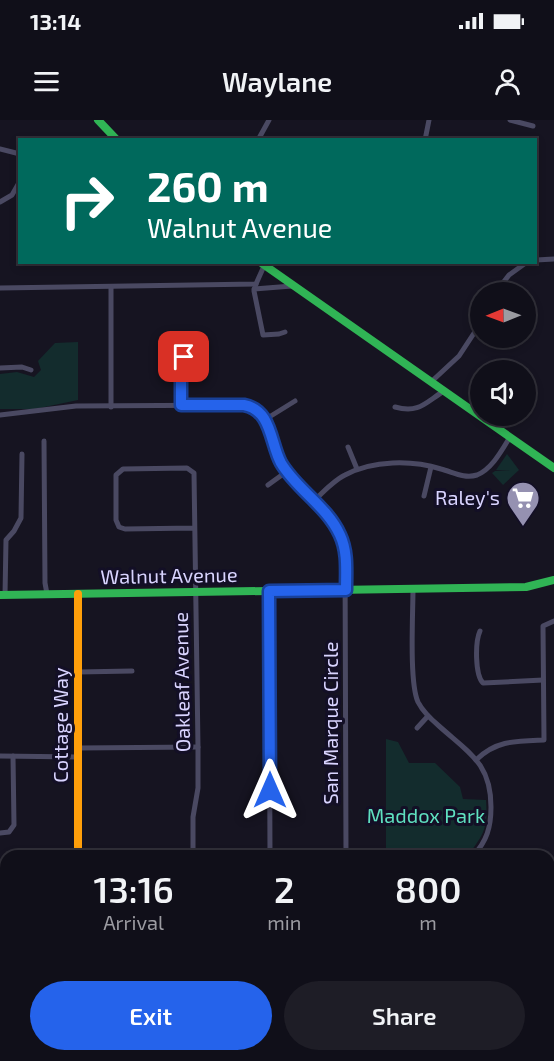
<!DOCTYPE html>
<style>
:root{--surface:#100f19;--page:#1e1d26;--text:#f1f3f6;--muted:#9c9ca2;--line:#302f38;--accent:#2563eb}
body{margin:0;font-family:"Exo 2",sans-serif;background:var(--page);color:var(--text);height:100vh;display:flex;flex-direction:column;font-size:22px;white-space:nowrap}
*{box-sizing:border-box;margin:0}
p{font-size:20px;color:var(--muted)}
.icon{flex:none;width:33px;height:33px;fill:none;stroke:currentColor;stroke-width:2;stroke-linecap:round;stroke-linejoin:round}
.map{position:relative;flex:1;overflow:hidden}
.details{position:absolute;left:0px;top:730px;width:555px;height:212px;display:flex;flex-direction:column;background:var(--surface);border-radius:18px 18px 0 0;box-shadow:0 3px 9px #0003,0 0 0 2px var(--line)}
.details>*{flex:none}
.guide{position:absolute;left:18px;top:18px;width:519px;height:126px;border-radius:0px;box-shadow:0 3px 9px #0003,0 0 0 2px var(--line);background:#00695c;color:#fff;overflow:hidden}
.needle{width:39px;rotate:269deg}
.tools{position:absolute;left:470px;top:162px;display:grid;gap:12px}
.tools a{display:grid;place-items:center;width:66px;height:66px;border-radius:50%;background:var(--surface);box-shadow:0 3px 9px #0003,0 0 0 2px var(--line);font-size:30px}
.pin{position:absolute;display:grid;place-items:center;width:51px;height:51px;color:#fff;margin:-26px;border-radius:12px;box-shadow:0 3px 9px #0006}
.me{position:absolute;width:66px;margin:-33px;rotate:0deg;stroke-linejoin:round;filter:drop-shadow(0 0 4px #0008)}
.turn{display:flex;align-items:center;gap:21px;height:126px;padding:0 30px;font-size:27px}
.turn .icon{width:78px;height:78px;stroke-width:2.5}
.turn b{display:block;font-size:42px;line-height:51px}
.eta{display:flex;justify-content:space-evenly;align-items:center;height:102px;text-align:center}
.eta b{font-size:36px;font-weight:600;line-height:42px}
.action{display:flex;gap:12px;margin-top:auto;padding:12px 30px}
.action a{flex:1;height:69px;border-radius:36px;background:var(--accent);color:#fff;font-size:24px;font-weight:600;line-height:69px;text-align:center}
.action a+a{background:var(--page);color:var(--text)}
.status{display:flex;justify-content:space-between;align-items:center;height:42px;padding:0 30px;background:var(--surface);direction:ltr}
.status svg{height:16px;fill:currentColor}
header{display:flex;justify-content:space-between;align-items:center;height:78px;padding:0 30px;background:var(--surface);font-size:27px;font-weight:600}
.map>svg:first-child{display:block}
.green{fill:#132c2d}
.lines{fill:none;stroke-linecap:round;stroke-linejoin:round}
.street{stroke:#4a4962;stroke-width:5}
.fast{stroke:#30b455;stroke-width:8}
.slow{stroke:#ff9f0a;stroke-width:8}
.route-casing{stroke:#184099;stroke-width:15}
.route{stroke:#2563eb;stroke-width:10}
.labels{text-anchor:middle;stroke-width:6;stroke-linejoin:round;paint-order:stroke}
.poi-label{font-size:20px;fill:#d9d4ff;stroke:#130f26;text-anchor:end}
.street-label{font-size:20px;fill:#d9d4ff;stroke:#130f26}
.park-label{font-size:20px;fill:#5fe0c0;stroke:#130f26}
</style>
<div class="status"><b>13:14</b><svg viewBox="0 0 49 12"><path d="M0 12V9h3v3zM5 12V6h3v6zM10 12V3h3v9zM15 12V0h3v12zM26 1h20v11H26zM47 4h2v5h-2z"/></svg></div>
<header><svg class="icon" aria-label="menu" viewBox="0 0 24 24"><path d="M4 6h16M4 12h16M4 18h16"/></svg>Waylane<svg class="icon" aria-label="person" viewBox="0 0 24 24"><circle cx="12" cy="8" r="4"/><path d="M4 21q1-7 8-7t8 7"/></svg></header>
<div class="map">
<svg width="554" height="941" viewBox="0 0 554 941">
<rect width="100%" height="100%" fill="#161421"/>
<g class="green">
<path d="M 78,222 L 78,280 L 35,289 L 0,289 L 0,254 L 17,252 L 34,257 L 41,250 L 38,241 L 55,223 Z"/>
<path d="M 507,334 L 519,350 L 503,365 L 492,353 L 495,351 L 510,350 L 496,350 Z"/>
<path d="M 386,619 L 398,622 L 409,643 L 435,643 L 460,667 L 463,679 L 486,680 C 488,708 484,715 467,736 L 386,736 Z"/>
</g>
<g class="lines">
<g class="street">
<path d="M 510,0 L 533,6"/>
<path d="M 258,20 L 269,0"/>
<path d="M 425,20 L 429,0"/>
<path d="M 0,29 L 20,34"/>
<path d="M 0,82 L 12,75 L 20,61"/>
<path d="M 536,140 L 554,139"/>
<path d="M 256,164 L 254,171 L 263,215 L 279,214 L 285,212"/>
<path d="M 0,168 L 256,164 L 264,146"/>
<path d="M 254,169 L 292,166"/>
<path d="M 496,172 L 509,155 L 527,142"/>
<path d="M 0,248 L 22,247 L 31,250"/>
<path d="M 431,262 L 459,236 L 480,204"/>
<path d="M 181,285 L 181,244 L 186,236"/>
<path d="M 111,287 L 111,167"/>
<path d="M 395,287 C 419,294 426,282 444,271"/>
<path d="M 0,295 L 76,286 L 244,285 C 266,289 266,304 272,322 C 275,331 279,339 284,347 C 303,380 336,393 345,432 L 346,736"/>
<path d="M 266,299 L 295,281"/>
<path d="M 44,321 L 45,463 L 47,474"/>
<path d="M 348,327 L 357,349"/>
<path d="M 268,365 L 286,352"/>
<path d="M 424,376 L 431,347"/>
<path d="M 313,382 C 323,372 333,361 345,355 C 373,340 412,340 441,349 C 453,352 464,359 477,355 C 492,349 502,330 510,317"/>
<path d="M 413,469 C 413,494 409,562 418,582 C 423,592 431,599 439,606 C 469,633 491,643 491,687 C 491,707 487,721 473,736"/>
<path d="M 269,471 L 270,736"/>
<path d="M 5,475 L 6,420 L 14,411 L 21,398 L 22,334"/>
<path d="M 480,511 C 475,522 475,555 483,563 L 543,560"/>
<path d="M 78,552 L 132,551"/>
<path d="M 417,608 L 428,596"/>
<path d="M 78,628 L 198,627"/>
<path d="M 0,636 L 78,637"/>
<path d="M 476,640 C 496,620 517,621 544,620 L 543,506 L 554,501"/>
<path d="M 0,713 L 9,712 L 14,705 L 13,636"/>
<path d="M 193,736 L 193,697 L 198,668 L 198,627 L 194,353 L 187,348 L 123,349 L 116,355 L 116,400 L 119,407 L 125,409 L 194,408"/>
<path d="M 549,773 L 554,772"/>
<path d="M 0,775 L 6,775"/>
<path d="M 549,833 L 554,833"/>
<path d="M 549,897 L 554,897"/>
<path d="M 0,900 L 6,900"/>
<path d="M 423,941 L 423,936"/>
</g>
<g class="fast">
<path d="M 98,0 L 117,20"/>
<path d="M 260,142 L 554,348"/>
<path d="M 0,475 L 526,467 L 554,460"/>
<path d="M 79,936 L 79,941"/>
</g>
<path class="slow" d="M 78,474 L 78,736"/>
</g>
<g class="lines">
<defs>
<path id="route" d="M 184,237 L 181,244 L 181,285 L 244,285 C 272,290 270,323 281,343 C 297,370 327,386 340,415 C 348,432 346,451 346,470 L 269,471 L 270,670"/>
</defs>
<use href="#route" class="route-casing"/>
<use href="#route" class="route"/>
</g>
<defs>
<symbol id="supermarket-pin" viewBox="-11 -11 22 30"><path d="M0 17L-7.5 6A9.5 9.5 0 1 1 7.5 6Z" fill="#9591b1" stroke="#130f26"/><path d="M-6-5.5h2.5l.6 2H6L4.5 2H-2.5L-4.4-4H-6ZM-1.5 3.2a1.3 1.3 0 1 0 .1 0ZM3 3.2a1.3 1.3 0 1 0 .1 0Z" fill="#fff"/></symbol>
</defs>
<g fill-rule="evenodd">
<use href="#supermarket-pin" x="504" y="359" width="38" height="52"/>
</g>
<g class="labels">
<g class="poi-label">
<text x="500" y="385">Raley's</text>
</g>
<g class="street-label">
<text transform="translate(169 456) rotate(-1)" y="7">Walnut Avenue</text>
<text transform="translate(182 562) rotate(-91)" y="7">Oakleaf Avenue</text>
<text transform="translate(331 603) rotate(-90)" y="7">San Marque Circle</text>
<text transform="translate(61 605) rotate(-90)" y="7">Cottage Way</text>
</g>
<g class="park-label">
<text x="426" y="703">Maddox Park</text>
</g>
</g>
</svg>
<div class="tools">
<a><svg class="needle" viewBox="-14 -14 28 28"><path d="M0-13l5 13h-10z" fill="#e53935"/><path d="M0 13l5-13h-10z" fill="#9c9ca2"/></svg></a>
<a><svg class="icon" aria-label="sound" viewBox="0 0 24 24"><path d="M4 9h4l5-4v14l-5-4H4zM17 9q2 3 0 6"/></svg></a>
</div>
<div class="pin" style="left:184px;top:237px;background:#d93025"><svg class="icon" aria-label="arrive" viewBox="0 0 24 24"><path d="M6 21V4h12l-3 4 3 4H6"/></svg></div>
<svg class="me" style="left:270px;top:670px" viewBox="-20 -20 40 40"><path d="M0-17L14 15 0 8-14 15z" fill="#2563eb" stroke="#fff" stroke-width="4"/></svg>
<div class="guide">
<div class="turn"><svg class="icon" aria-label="right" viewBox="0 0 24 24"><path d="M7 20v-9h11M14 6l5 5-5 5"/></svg><div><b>260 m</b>Walnut Avenue</div></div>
</div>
<section class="details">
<div class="eta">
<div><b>13:16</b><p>Arrival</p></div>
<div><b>2</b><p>min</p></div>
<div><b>800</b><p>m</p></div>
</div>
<div class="action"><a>Exit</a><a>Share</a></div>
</section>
</div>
